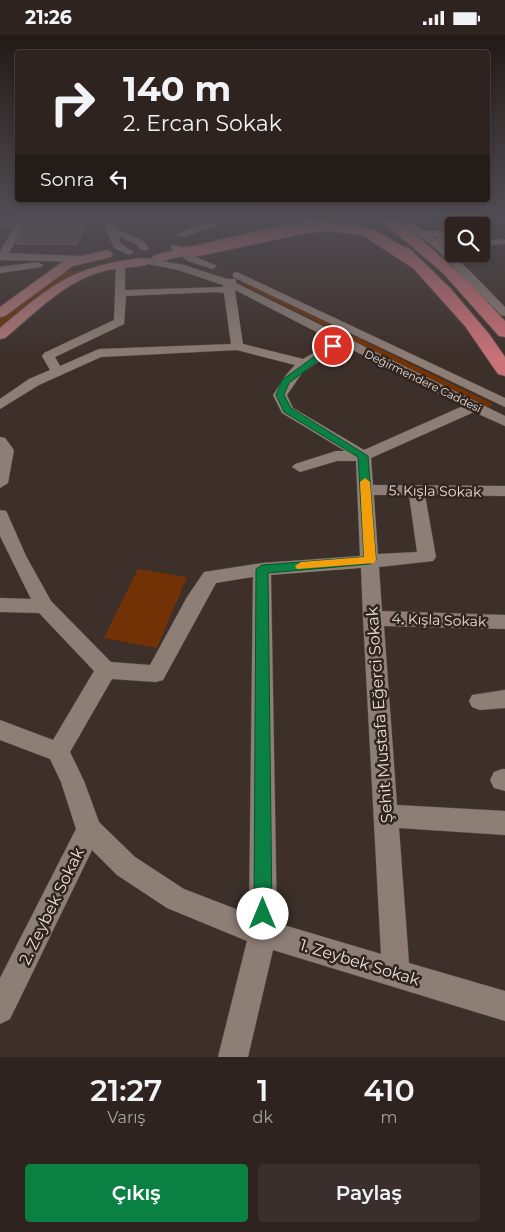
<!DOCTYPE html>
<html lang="tr">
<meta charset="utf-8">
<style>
:root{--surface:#2e231f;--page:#3a2f2c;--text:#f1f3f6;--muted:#a7a4a4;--line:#49403d;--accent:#0b8043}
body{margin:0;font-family:Montserrat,sans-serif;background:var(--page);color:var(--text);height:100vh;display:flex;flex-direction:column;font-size:19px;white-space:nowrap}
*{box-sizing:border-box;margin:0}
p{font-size:16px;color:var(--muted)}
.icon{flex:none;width:28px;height:28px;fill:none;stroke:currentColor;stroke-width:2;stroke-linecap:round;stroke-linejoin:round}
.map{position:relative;height:1022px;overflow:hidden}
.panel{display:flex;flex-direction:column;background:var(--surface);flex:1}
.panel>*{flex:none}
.top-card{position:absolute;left:15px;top:15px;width:475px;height:152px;border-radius:5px;box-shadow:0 2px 8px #0003,0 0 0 1px var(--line);background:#2e231f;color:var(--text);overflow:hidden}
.tools{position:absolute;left:445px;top:182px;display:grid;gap:10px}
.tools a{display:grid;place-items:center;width:45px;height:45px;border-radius:5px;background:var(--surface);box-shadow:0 2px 8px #0003,0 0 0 1px var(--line);font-size:25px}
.pin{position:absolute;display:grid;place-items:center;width:42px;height:42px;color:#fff;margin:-21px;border:2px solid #fff;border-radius:50%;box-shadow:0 1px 5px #0007}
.me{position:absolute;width:55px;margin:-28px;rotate:0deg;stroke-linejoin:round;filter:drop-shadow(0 0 4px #0008)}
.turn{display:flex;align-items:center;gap:18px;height:105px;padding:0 25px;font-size:22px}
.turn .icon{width:65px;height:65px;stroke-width:2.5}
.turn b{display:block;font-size:35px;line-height:42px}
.then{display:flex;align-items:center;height:48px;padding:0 25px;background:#0003;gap:10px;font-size:19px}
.eta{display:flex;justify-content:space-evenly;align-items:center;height:85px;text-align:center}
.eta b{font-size:30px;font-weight:600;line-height:35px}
.button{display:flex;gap:10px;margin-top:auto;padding:10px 25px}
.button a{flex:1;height:58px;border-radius:5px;background:var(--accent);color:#fff;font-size:20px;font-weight:600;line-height:58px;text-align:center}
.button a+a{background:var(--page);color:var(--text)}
.status{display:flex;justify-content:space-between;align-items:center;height:35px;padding:0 25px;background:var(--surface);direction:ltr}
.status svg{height:14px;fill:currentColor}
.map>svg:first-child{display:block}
.green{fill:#733205}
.building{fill:#63544d;stroke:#8d7e76}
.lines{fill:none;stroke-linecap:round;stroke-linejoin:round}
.minor-casing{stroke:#564b45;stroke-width:1}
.major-casing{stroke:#564b45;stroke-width:2}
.highway-casing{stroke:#564b45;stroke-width:2}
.minor{fill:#8d7e76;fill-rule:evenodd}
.major{fill:#b27777;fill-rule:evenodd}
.highway{fill:#cb7278;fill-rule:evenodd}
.route{fill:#0b8043;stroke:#07532c}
.slow{fill:#f59e0b}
.labels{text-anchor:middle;stroke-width:5;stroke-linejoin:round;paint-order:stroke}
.far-street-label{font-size:11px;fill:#e7dfda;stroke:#32251f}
.street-label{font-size:14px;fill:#e7dfda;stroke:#32251f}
.near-street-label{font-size:16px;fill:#e7dfda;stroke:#32251f}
</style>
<div class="status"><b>21:26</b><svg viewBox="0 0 49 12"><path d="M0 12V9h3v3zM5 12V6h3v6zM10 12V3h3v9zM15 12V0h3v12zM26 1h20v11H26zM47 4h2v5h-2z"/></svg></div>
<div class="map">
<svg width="505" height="1022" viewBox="0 0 505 1022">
<rect width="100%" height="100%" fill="#3d2f29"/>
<g class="green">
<path d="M 64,236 L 81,236 L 60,247 L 0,292 L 0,283 Z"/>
<path d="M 243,246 L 340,294 L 337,296 L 240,248 Z"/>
<path d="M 352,300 L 493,369 L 488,372 L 483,371 L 347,303 Z"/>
<path d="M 138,534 L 187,542 L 157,613 L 104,603 Z"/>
</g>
<path class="building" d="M 38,185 L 87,185 L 77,209 L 16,209 L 26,190 L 35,190 Z"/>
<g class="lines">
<defs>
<g id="minor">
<path d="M 20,182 L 28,182 L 9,218 L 81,221 L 86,224 L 81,227 L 0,225 L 0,217 L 15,190 L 0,190 L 0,184 L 18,184 Z"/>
<path d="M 108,182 L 116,182 L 116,193 L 144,206 L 149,213 L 147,215 L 141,215 L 137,210 L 118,201 L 121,209 L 134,217 L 129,220 L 114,213 L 106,194 Z"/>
<path d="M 226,182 L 240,182 L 184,202 L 176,200 L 200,189 Z"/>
<path d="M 393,182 C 423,182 482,249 505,272 L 505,281 L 501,280 L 434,212 Z"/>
<path d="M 481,205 L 502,204 L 505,205 L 505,209 L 481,211 Z"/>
<path d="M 171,210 L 177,210 L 196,222 L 217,231 L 212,234 L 188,226 L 171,214 Z"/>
<path d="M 147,223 L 184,230 L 227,244 L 236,244 L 236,248 L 505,381 L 505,391 L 474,377 L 371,423 L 373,450 L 505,451 L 505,461 L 425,460 L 436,522 L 433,526 L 379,532 L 382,576 L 505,580 L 505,594 L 384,591 L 397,770 L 505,776 L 505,800 L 399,793 L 409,928 L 505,956 L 505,986 L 273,915 L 248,1022 L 218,1022 L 247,906 L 167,873 L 117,840 L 92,815 L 10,984 L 0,989 L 0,943 L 76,794 L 61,747 L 50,724 L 0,705 L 0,685 L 53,705 L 94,636 L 39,578 L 0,577 L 0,563 L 31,564 L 0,501 L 0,475 L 6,476 L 8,480 L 26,521 L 51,566 L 111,627 L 150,630 L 187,562 L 204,537 L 262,528 L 360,521 L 356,426 L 337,426 L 300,437 L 292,432 L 295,429 L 336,416 L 345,416 L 282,378 L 273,360 L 286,340 L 295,330 L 237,315 L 101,322 L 39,350 L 0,374 L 0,364 L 29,344 L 50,335 L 42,321 L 44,318 L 114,285 L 116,228 L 125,230 L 125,255 L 223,252 L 223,250 L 178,235 L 143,228 L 143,224 ZM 235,255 L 334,306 L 303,324 L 243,309 ZM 216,257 L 224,258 L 231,309 L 99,314 L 60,331 L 55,322 L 124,289 L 126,261 ZM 343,310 L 463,371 L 364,415 L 293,373 L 287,360 L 302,338 ZM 374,460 L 409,460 L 417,517 L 378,519 ZM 361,533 L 363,583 L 381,919 L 277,888 L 271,540 ZM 253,542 L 249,879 L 184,854 L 135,822 L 99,787 L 84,746 L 70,717 L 112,644 L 156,647 L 163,645 L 216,548 Z"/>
<path d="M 38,227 L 43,230 L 42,232 L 0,238 L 0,232 Z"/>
<path d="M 237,237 L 505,363 L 505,372 L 233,242 L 233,238 Z"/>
<path d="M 0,402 L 5,403 L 14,415 L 8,448 L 0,453 Z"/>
<path d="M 505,655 L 505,673 L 480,675 L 472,672 L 469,666 L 472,660 Z"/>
<path d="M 502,734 L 505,734 L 505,756 L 494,753 L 490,745 L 494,737 Z"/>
</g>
<g id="major">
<path d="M 332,182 L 358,182 L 353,185 L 288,195 L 158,227 L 152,223 L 154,220 L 288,189 Z"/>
<path d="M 423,196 L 454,196 L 454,202 L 437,214 L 431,210 L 439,202 L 419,201 L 417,199 Z"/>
<path d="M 107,215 L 113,219 L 111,222 L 73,231 L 5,281 L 0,282 L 0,272 L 65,225 Z"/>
<path d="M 142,223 L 148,227 L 146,230 C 131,233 115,232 100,237 C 63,248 34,279 5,303 L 0,304 L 0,293 C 52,250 72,231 142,223 Z"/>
</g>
<g id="highway">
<path d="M 377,182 L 391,182 L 422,205 L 468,246 L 505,286 L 505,302 L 499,301 L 443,238 Z"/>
<path d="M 328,188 C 345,189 363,190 378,197 C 391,203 396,210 409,213 L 451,254 L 489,299 L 505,322 L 505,341 L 498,339 L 465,291 L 413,233 L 362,200 L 328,196 L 306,198 L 199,221 L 181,220 L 174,216 C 180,208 194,214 203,212 C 245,202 285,192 328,188 Z"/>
</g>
</defs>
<use href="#minor" class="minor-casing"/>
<use href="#major" class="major-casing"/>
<use href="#highway" class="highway-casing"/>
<use href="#minor" class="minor"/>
<use href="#major" class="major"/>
<use href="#highway" class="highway"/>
</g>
<linearGradient id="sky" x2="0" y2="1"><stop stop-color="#221a17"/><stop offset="0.56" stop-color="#514d54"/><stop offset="1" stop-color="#514d54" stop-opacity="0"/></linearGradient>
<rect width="505" height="325" fill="url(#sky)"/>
<path class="route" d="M 333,308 L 337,311 L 336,312 L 289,348 L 284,360 L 291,373 L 368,421 L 376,525 L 370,529 L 268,538 L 272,879 L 269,885 L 263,888 L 257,885 L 254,879 L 256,534 L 262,530 L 364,522 L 358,422 L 284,377 L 276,360 L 282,345 Z"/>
<path class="slow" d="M 365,443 L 370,447 L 376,525 L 374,528 L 297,534 L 295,531 L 301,527 L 364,522 L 360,447 Z"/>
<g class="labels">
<g class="far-street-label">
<text transform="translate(423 346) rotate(26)" y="4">Değirmendere Caddesi</text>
</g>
<g class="street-label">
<text transform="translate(435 456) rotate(1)" y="5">5. Kışla Sokak</text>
<text transform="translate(439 585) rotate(2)" y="5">4. Kışla Sokak</text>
</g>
<g class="near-street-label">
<text transform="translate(379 680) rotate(-94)" y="6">Şehit Mustafa Eğerci Sokak</text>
<text transform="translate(51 871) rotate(-64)" y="6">2. Zeybek Sokak</text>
<text transform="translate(360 927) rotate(17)" y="6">1. Zeybek Sokak</text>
</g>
</g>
</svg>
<div class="tools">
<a><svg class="icon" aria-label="search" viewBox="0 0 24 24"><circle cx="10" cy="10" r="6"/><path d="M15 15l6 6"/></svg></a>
</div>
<div class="pin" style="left:333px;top:311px;background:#d93025"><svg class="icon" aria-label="arrive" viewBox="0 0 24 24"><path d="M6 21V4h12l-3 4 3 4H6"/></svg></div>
<svg class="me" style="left:263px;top:879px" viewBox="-20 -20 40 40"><circle r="19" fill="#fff"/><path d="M0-13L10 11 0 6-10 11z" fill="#0b8043"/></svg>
<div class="top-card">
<div class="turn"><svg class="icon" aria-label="right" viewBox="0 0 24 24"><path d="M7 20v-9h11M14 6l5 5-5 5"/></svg><div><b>140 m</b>2. Ercan Sokak</div></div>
<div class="then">Sonra<svg class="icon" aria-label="left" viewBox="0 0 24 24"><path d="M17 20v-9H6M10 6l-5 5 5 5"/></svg></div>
</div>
</div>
<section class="panel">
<div class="eta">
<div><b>21:27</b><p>Varış</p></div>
<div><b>1</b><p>dk</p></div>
<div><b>410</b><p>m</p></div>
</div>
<div class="button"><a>Çıkış</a><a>Paylaş</a></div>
</section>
